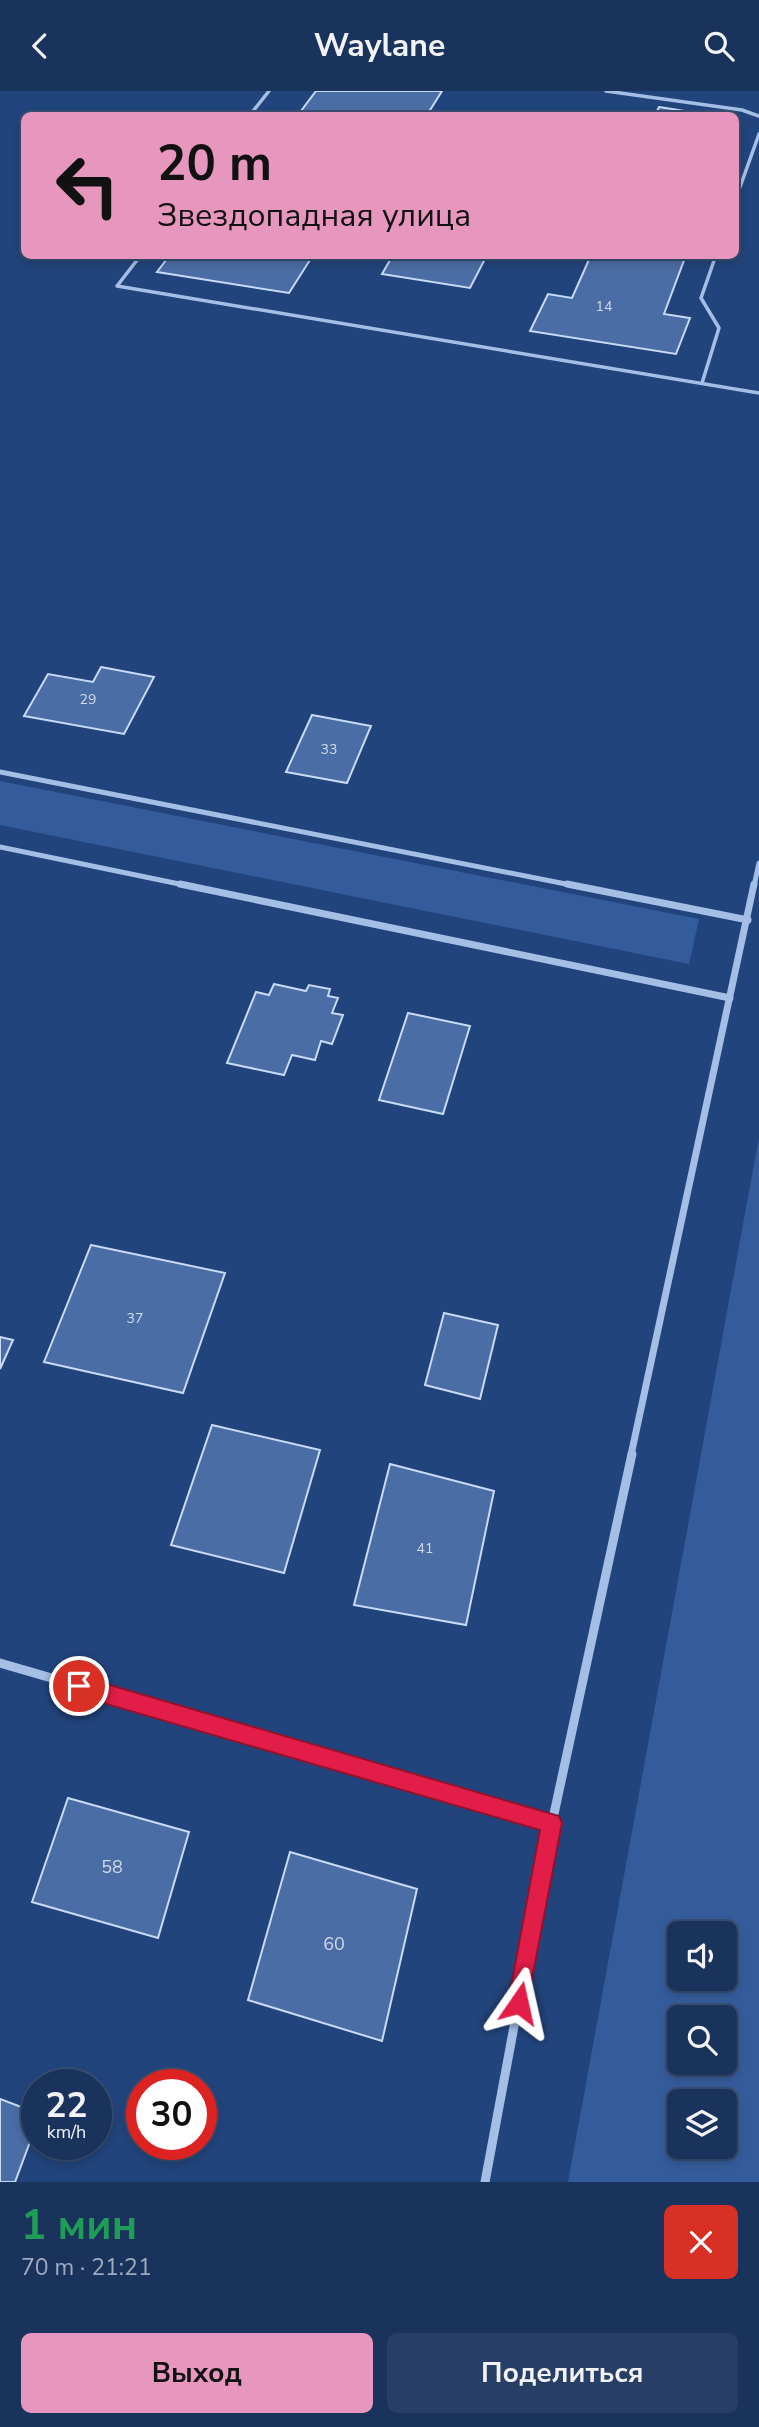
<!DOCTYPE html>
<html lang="ru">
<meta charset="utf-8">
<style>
:root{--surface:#1a335d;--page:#273f66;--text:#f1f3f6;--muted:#9faabc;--line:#384e72;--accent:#e797bd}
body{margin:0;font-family:"Nunito Sans",sans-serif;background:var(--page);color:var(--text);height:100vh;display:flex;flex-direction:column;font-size:26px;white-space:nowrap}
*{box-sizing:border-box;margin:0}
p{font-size:23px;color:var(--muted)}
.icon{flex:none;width:38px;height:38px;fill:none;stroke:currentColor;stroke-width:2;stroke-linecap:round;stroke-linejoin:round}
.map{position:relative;height:2091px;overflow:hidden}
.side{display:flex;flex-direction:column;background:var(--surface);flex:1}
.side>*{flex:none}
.guide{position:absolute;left:21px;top:21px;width:718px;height:147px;border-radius:10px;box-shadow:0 4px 10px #0003,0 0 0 2px var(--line);background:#e797bd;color:#111;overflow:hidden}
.controls{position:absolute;left:667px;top:1830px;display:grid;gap:14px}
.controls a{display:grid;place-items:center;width:70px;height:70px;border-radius:10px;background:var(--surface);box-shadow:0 4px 10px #0003,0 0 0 2px var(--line);font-size:35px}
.speed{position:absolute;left:21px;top:1978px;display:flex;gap:14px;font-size:35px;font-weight:700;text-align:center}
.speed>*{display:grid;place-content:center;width:91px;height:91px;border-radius:50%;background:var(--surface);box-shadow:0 4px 10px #0003,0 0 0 2px var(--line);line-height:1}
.speed small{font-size:18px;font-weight:400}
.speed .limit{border:10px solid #d22;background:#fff;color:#111}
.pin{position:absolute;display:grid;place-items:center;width:60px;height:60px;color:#fff;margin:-30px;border:4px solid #fff;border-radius:50%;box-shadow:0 2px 7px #0007}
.me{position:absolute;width:77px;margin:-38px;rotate:11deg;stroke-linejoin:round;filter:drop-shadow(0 0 5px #0008)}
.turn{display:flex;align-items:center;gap:24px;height:147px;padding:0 21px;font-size:32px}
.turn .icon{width:91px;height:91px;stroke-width:2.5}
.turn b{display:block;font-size:49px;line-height:60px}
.round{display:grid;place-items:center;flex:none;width:74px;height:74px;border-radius:10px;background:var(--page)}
.summary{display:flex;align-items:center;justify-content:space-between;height:119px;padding:0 21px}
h1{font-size:42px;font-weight:700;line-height:52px;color:#1e9e55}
.action{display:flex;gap:14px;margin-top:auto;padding:14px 21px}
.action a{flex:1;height:80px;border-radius:10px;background:var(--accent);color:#111;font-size:28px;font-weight:700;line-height:80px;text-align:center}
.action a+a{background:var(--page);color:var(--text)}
header{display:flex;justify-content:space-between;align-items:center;height:91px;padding:0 21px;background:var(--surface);font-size:32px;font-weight:700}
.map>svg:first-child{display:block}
.green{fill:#355c9a;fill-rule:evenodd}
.building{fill:#4b6da5;stroke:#c8daf5;stroke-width:2}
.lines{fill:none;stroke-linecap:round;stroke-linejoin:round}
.lane{stroke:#a5bee6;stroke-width:3.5}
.street-far2{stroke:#a5bee6;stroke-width:5}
.street-far1{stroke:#a5bee6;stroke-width:7}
.street{stroke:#a5bee6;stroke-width:9}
.route{fill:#e11d48;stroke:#92132f;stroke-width:2}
.labels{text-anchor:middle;stroke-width:7;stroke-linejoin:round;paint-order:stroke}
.number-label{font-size:14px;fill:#d2dae8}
.near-number-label{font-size:18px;fill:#d2dae8}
</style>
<header><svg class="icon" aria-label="back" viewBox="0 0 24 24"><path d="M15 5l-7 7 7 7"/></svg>Waylane<svg class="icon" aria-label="search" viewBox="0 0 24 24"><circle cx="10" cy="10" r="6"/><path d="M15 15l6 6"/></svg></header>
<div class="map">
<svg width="759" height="2091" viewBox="0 0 759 2091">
<rect width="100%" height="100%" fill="#22447c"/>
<g class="green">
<path d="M 0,690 L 699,828 L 689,873 L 0,734 Z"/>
<path d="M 759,1046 L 759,2091 L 568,2091 ZM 679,1843 L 724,1843 L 724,1888 L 679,1888 ZM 679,1927 L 724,1927 L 724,1972 L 679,1972 ZM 679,2011 L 724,2011 L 724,2056 L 679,2056 Z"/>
</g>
<g class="building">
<path d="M 316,0 L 442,0 L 427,24 L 298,24 Z"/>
<path d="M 659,16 L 685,20 L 683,24 L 655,24 Z"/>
<path d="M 170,164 L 287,164 L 310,169 L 289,202 L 157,181 Z"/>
<path d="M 393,164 L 487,164 L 470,197 L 382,183 Z"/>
<path d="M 591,164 L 686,164 L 664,223 L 690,227 L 676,263 L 530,240 L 548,203 L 572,207 Z"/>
<path d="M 101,576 L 154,586 L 124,643 L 24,625 L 48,583 L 93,591 Z"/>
<path d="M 312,624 L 371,635 L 347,692 L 286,681 Z"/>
<path d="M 274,893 L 306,900 L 309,894 L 330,898 L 328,905 L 338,907 L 332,922 L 343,924 L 332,953 L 321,950 L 315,969 L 292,964 L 284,984 L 227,972 L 256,901 L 269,904 Z"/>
<path d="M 408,922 L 470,935 L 443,1023 L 379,1009 Z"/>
<path d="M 91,1154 L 225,1182 L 183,1302 L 44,1271 Z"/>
<path d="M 444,1222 L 498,1234 L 480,1308 L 425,1294 Z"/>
<path d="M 0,1246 L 13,1249 L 0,1278 Z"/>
<path d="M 212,1334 L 320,1359 L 284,1482 L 171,1454 Z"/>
<path d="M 390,1373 L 494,1400 L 466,1534 L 354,1514 Z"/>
<path d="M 68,1707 L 189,1741 L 158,1847 L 32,1811 Z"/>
<path d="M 290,1761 L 417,1798 L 382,1950 L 248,1909 Z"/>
<path d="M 0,2008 L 37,2022 L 37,2032 L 15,2091 L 0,2091 Z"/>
</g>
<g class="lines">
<g class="lane">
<path d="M 606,0 L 742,19 L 759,25"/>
<path d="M 250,24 L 269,0"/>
<path d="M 735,110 L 759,43"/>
<path d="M 141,164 L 117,195 L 759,302"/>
<path d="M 702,292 L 719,237 L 701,207 L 716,164"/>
</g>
<g class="street-far2">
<path d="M 0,681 L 576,795"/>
<path d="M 0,756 L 189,795"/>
<path d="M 754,795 L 759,772"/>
</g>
<g class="street-far1">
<path d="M 180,793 L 730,907"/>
<path d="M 567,793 L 748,829"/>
<path d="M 631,1364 L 754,793"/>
</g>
<g class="street">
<path d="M 0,1572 L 552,1732 L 485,2091"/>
<path d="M 552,1732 L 632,1363"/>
</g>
</g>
<path class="route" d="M 79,1585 L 559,1725 L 562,1732 L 526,1919 L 519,1923 L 511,1919 L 508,1912 L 540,1739 L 79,1605 L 72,1602 L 69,1595 L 72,1588 Z"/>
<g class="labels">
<g class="number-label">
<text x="604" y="220">14</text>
<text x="88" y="613">29</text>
<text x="329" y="663">33</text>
<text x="135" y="1232">37</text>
<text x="425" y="1462">41</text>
</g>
<g class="near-number-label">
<text x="112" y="1782">58</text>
<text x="334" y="1859">60</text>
</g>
</g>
</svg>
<div class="controls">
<a><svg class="icon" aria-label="sound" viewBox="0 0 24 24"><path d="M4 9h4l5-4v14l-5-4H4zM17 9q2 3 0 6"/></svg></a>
<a><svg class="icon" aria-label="search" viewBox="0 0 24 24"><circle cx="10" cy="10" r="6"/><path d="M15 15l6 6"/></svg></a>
<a><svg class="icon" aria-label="layers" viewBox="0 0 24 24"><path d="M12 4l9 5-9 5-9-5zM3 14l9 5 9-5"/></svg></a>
</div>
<div class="speed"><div>22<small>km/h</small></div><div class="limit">30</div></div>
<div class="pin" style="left:79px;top:1595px;background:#d93025"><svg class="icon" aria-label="arrive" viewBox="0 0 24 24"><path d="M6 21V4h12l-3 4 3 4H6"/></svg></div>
<svg class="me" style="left:519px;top:1912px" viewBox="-20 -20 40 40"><path d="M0-17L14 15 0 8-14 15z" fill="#e11d48" stroke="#fff" stroke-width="4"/></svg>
<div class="guide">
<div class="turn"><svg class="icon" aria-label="left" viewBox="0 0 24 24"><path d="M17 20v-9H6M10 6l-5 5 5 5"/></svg><div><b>20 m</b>Звездопадная улица</div></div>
</div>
</div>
<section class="side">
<div class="summary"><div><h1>1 мин</h1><p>70 m · 21:21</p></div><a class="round" style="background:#d93025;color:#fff"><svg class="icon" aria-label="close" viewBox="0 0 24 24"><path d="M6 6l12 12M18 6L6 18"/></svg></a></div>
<div class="action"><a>Выход</a><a>Поделиться</a></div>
</section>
